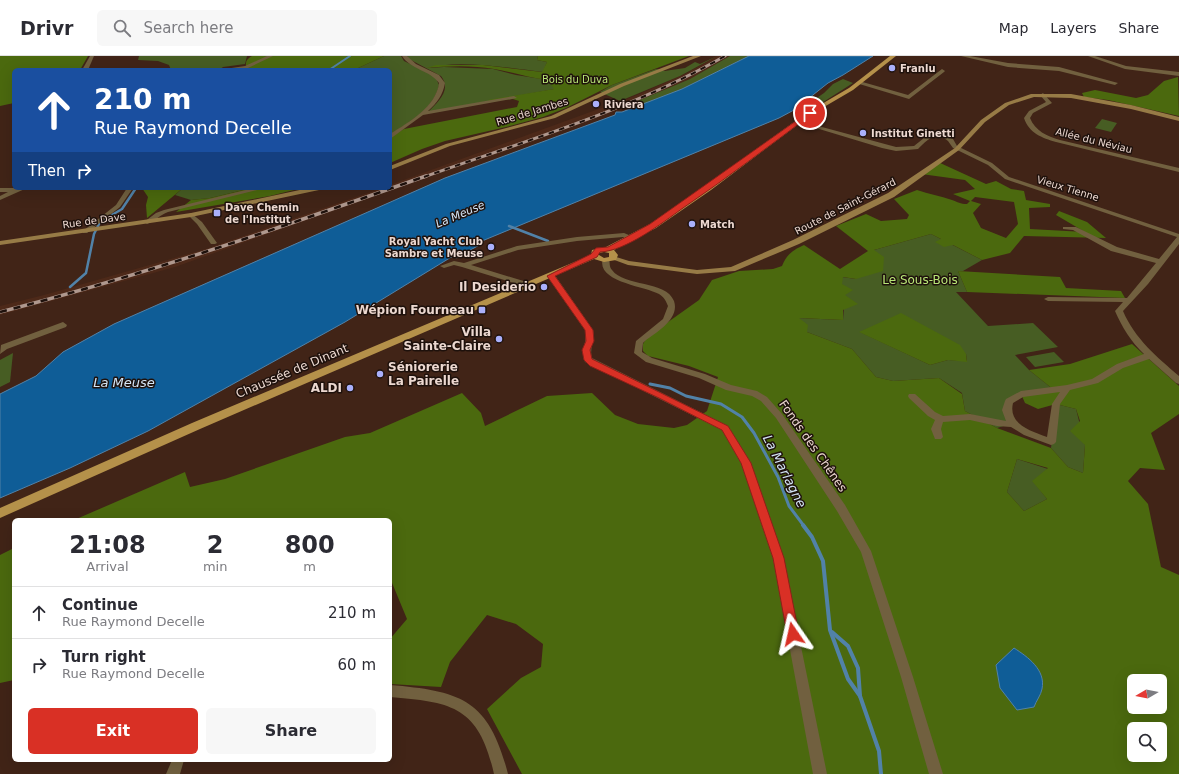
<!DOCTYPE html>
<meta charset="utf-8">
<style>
:root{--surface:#fff;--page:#f7f7f7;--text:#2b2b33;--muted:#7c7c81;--line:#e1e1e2;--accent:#d93025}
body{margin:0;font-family:"DejaVu Sans",sans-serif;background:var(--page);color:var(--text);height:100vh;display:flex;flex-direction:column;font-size:15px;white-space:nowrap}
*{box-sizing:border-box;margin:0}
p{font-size:13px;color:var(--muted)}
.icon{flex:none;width:22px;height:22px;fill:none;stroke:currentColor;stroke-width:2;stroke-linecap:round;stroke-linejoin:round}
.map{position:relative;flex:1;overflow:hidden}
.details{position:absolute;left:12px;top:462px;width:380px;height:244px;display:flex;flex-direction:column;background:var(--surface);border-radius:6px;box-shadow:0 4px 16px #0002}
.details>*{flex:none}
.guide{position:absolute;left:12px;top:12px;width:380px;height:122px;border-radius:6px;box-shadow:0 4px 16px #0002;background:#1a4fa0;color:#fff;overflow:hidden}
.needle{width:26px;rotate:260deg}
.controls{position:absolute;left:1127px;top:618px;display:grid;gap:8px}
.controls a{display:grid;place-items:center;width:40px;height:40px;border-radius:6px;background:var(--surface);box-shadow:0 4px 16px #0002;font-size:20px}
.pin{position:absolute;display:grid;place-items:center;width:34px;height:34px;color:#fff;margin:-17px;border:2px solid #fff;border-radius:50%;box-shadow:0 1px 4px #0007}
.me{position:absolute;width:44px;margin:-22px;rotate:349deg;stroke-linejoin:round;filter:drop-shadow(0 0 3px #0008)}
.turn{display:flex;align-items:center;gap:14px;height:84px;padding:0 16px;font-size:18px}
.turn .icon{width:52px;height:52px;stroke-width:2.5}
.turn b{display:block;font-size:28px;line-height:34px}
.then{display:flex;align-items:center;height:38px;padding:0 16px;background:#0003;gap:8px;font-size:15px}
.eta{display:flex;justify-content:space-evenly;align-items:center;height:68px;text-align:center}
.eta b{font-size:24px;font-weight:800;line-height:28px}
.primary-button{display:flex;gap:8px;margin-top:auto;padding:8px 16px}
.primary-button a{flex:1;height:46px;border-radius:6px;background:var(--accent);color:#fff;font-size:16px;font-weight:800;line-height:46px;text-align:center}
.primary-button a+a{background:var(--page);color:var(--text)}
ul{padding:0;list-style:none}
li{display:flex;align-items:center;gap:12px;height:52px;padding:0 16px;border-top:1px solid var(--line)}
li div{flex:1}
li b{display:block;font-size:15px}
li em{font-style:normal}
header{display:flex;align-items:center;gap:24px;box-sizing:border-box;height:56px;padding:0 20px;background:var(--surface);border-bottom:1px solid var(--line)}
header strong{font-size:19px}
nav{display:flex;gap:22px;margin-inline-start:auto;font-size:14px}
.search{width:280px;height:36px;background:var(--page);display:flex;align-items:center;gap:10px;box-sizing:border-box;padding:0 14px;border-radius:6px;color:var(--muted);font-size:15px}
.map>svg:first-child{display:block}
.built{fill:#4d2919}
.green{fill:#475d23;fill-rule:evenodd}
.forest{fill:#4b690e;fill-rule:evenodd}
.water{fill:#0f5d97;stroke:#5182a8}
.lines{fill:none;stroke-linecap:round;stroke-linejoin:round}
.stream-far3{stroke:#5182a8;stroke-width:2}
.stream-far2{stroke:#5182a8;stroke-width:2.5}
.stream-far1{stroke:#5182a8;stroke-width:3}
.stream{stroke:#5182a8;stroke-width:4}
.street{fill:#71603f;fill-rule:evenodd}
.secondary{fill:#977b46;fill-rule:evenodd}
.primary{fill:#b5914a;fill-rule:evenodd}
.rail-far1-casing{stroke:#af988e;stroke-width:3}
.rail-casing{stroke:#af988e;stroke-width:3.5}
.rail-far1{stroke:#1e110c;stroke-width:2;stroke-dasharray:5.5;stroke-linecap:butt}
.rail{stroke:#1e110c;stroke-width:2.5;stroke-dasharray:7;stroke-linecap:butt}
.route{fill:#d93025;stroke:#8d1f18}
.poi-dot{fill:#aab0fb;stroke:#1e110c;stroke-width:1.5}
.labels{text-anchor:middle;stroke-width:3;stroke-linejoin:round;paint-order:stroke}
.far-poi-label{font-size:10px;font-weight:bold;fill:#ecd8d0;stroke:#1e110c;text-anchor:start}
.far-park-label{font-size:10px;fill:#b9e677;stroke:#1e110c}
.far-street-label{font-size:10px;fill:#ecd8d0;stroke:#1e110c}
.far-water-label{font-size:11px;font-style:italic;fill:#d4e5f6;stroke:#1e110c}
.park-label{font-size:12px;fill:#b9e677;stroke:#1e110c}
.poi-label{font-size:12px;font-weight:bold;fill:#ecd8d0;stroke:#1e110c;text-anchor:end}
.street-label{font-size:12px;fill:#ecd8d0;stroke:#1e110c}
.water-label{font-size:13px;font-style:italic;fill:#d4e5f6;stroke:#1e110c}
</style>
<header>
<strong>Drivr</strong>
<div class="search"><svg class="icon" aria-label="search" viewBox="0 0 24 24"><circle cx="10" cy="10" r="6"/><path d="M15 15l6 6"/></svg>Search here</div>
<nav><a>Map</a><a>Layers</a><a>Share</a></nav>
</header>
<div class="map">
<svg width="1179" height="718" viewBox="0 0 1179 718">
<rect width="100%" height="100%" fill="#412417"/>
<path class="built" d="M 717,0 L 730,0 L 690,23 L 618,53 L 175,211 L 0,259 L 0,250 L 44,239 L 206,193 L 382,132 L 390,132 L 390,129 L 637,39 L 687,17 Z"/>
<g class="green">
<path d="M 139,0 L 247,0 L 245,8 L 223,11 L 219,14 L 171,14 L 169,9 L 158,5 L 138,4 Z"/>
<path d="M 384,0 L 401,0 L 404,5 L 435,20 L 439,29 C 434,53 409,66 390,79 L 390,14 L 354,14 Z"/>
<path d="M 407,0 L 538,0 L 537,4 L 547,6 L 543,16 C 510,12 458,3 427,12 L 444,11 L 493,13 L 516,19 L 548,24 L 555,33 L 428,56 C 438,46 452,34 441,20 L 409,3 Z"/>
<path d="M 717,0 L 680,20 L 620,45 L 600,36 L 612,29 L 656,13 L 665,15 L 671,14 L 685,12 L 695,6 L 700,8 Z"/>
<path d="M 730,0 L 749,0 L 682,33 L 634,52 L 628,49 L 690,23 Z"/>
<path d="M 843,23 L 853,27 L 817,50 L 811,46 L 824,37 L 833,28 Z"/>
<path d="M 1102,63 L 1117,67 L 1111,76 L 1095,72 Z"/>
<path d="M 183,132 L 252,132 L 210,142 L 191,144 L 175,139 Z"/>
<path d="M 931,178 L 982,204 L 963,215 L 958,215 L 967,236 L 956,236 L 988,270 L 1033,267 L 1058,291 L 1015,299 L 1029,314 L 1054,334 L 1021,338 L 1009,345 L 1013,367 L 997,372 L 965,355 L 962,337 L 939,322 L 893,325 L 876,321 L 852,293 L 807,276 L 798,262 L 843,264 L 845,239 L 842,228 L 842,221 L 856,223 L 874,194 ZM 860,276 L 966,298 L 967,305 L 948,304 L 930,309 Z"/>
<path d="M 1054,296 L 1064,306 L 1035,311 L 1026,301 Z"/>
<path d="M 13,297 L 10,326 L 0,331 L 0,304 Z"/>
<path d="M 1056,348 L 1076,353 L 1085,389 L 1083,417 L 1068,411 L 1051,392 Z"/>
<path d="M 1017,403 L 1048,413 L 1033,425 L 1047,443 L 1024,455 L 1007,436 Z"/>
</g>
<g class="forest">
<path d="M 0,0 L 88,0 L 80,14 L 14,14 L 14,47 L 0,50 Z"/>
<path d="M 252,0 L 384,0 L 354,14 L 246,14 C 246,6 245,4 252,0 Z"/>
<path d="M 538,0 L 689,0 L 612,29 L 566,52 L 543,61 L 506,71 L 445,85 L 422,93 L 390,107 L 390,81 L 404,73 L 517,51 L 519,45 L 513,43 L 489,45 L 488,44 L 554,33 L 548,24 C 529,22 512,16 494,13 C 472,9 448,10 426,12 L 436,9 L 483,9 L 542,16 L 547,6 L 537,4 Z"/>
<path d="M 1178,21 L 1179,60 L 1108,44 L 1084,41 L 1082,37 L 1095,34 L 1136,42 L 1148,39 L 1164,25 Z"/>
<path d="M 938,106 L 986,128 L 996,125 L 1011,133 L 1024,135 L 1026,144 L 1050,148 L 1050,151 L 1029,152 L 1030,173 L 1085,176 L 1056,159 L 1059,155 L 1087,166 L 1106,182 L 1024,180 L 1010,197 L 982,204 L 953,189 L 944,191 L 935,186 L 941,183 L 931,178 L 874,194 L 884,201 L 883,215 L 856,223 L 843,221 L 842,228 L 853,234 L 845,239 L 858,248 L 843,254 L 843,264 L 799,262 L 808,269 L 807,276 L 852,293 L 876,321 L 893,325 L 939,322 L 962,338 L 965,355 L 997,372 L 1051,392 L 1068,411 L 1083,417 L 1085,389 L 1070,375 L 1080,365 L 1076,353 L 1056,348 L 1038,353 L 1025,347 L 1021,338 L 1054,334 L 1029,314 L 1070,308 L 1132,288 L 1179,330 L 1179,358 L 1151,377 L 1165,414 L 1140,412 L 1128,425 L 1148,448 L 1161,511 L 1179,519 L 1179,718 L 522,718 L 487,653 L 521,622 L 541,611 L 543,588 L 516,568 L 487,559 L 450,606 L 441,631 L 390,628 L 390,583 L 407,563 L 390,522 L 390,464 L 74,464 L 185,416 L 190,431 L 225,423 L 345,381 L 370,377 L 462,337 L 481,357 L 485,370 L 547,340 L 592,337 L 615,359 L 638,368 L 674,372 L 687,369 L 707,355 L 718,321 L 689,310 L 648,300 L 643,295 L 643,288 L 647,281 L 699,244 L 712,224 L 739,215 L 773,213 L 782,210 C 787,198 793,194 804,189 L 840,213 L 868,195 L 836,170 L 866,158 L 881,165 L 907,163 L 909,159 L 894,143 L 917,134 C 929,138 940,140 952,144 C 958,146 960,148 967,148 L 970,145 L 953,138 L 975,133 L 965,124 L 921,118 ZM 975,141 L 1014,146 L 1018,168 L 1006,182 L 981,172 L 973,157 L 981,148 L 971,145 ZM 1017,403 L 1048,412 L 1032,425 L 1047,443 L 1024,455 L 1007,436 ZM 1134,625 L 1160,625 L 1160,651 L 1134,651 ZM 1134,673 L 1160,673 L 1160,699 L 1134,699 Z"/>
<path d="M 142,132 L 183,132 L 147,162 L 146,149 L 148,141 Z"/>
<path d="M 252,132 L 302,132 L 270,140 L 176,156 L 191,144 L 210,142 Z"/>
<path d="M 958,215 L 1060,221 L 1066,232 L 1121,235 L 1125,242 L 967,236 Z"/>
<path d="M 901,257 L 960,289 L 966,298 L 967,306 L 948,304 L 930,309 L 859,276 Z"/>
<path d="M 14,492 L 14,624 L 0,627 L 0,499 Z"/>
</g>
<g class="water">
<path d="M 749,0 L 873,0 L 843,19 L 828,27 L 794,54 L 779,62 L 482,185 L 483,187 L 456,202 L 453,200 L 345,266 L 148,375 L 70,412 L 0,442 L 0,338 L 36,320 L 63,296 L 114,268 L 445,122 L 615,59 L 616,56 L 622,56 L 682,33 Z"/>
<path d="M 1014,592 C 1028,601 1046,614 1042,633 C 1041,639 1036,645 1034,651 L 1017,654 L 1000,632 L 996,609 Z"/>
</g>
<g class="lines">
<path class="stream-far3" d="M 329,14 L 350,0"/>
<g class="stream-far2">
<path d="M 509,170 L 548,185"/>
<path d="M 70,231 L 86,217 L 94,178 L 100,166 L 122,153 L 136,132"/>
</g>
<path class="stream-far1" d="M 650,328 L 670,332 L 686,340 L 721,348 L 742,361 L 754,377 L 778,421 L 789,450 L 804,470"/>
<g class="stream">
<path d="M 803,469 L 812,481 L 823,505 L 830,574 L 848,623 L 860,640 L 879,695 L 881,718"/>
<path d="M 832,576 L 848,590 L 858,612 L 860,640"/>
</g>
<g class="street">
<path d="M 90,0 L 94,0 L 88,14 L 82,14 Z"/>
<path d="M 267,0 L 273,0 L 248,12 L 218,14 L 245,10 Z"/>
<path d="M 402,0 L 407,0 L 416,8 L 439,19 L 445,27 C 443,39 437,47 428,55 L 514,40 L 517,42 L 423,59 L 390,83 L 390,78 C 409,66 436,51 439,27 C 430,14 411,14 402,0 Z"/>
<path d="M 961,0 L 970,0 L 1008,7 L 1059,11 L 1118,27 L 1115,29 L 1059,15 L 1008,11 Z"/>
<path d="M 1088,0 L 1095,0 L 1126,10 L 1179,16 L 1179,20 L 1125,13 Z"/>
<path d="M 942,13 L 945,15 L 944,16 L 909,43 L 856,27 L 859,25 L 908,39 Z"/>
<path d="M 1043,37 L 1052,47 L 1033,57 L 1030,62 C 1035,75 1047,80 1060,84 L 1179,112 L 1179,116 L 1056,86 C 1042,82 1029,77 1024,62 L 1029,55 L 1046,46 L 1040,39 Z"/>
<path d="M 796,64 L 896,91 L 914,90 L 929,78 L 936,76 L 943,76 L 953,83 L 957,90 L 992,107 L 1009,121 L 1179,178 L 1179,188 L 1148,228 L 1123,255 C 1135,283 1157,301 1179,320 L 1179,328 L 1176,327 L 1149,303 L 1123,312 L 1098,327 L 1070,334 L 1060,348 L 1056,386 L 1054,388 L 1051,389 L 1024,379 L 1011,371 L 997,370 L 970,364 L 943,366 L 941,373 L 943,381 L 941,383 L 935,383 L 931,373 L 935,364 L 928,360 L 909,342 L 908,340 L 909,338 L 915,338 L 935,356 L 943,360 L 970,358 L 1006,365 L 1002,354 L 1005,345 L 1006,343 L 1021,335 L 1067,329 L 1092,323 L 1117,308 L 1144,298 C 1131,286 1122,271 1115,255 L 1123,246 L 1048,245 L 1044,243 L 1048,241 L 1127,242 L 1156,207 L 1111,195 L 1073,174 L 1063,173 L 1063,171 L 1076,171 L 1117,191 L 1159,203 L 1177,181 L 1005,123 L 988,109 L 953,92 L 948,85 L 940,79 C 930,80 924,87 918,93 L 896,95 L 882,92 L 796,66 ZM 1060,336 L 1052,348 L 1047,381 C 1030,375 1008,368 1013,347 L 1023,341 Z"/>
<path d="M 0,132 L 27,132 L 0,144 L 0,140 L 8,136 L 0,136 Z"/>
<path d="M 127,132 L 133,132 L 120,151 L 87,177 L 83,177 L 83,175 L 116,149 Z"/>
<path d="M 254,132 L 265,132 L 168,156 C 160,159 155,165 147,168 L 144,166 L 156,157 L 164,154 Z"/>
<path d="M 191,157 L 202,166 L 217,187 L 215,188 L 211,188 L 197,168 L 189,160 L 189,158 Z"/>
<path d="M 624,177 L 636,182 L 632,184 L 623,181 L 577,185 L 518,194 L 471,209 L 530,227 L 531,229 L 527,231 L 462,211 L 454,209 L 444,212 L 440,210 L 454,205 L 464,207 L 517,190 L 577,181 Z"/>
<path d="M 603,202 L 609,202 C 610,206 609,211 612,214 C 624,231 666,224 674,245 C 680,263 657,276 645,285 L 643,287 L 642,296 L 652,302 L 705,318 L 731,329 L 757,335 L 767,341 L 782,358 L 845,449 L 871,495 L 913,621 L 943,718 L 929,718 L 901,621 L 861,496 L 837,455 L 776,362 L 761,345 L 752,340 L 726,334 L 699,322 L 646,306 L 634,297 L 636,285 L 663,263 L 668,250 C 666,245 664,241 659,238 C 645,230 595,226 603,202 Z"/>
<path d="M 548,218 L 554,218 L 593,274 C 595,284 589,293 592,302 L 728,370 L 749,404 L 783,502 L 827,718 L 813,718 L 773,502 L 741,407 L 722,374 L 585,306 C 580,295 588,285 585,274 L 547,220 Z"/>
<path d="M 63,266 L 67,269 L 66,271 L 7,293 L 0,298 L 1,289 Z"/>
<path d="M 390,629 C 462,635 489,644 508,718 L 494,718 C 479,651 453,646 390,641 Z"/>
<path d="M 172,704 L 184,704 L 180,718 L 166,718 Z"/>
</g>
<g class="secondary">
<path d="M 693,0 L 701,0 L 624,30 L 555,62 L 450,90 L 390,114 L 390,110 L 446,88 L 551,60 L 620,28 Z"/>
<path d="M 1031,38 L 1071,38 L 1131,49 L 1179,61 L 1179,65 L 1131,53 L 1071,42 L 1034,41 L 1009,49 L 985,66 L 959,94 L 894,141 L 799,188 L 735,215 L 697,218 L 628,209 L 609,202 L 613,200 L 629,205 L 697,214 L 731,211 L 793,184 L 888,137 L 955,92 L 981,64 L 1005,47 Z"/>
<path d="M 309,132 L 323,132 L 319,134 L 191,161 L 0,189 L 0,185 L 191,157 Z"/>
</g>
<path class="primary" d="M 890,0 L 896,0 L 853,34 L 812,58 L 711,134 L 656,172 L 614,194 L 618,199 L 616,204 L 604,206 L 594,203 L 200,373 L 0,462 L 0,452 L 192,367 L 591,199 L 592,194 L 606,191 L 650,168 L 705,130 L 808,56 L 849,32 ZM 604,196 L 609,197 L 609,201 L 604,202 L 599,199 L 599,197 Z"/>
<defs>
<path id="rail-far1" d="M 424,121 C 525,85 631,54 725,0"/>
<path id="rail" d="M 0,256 C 145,219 285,170 426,120"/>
</defs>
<use href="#rail-far1" class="rail-far1-casing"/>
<use href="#rail" class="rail-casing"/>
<use href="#rail-far1" class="rail-far1"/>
<use href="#rail" class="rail"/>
</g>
<path class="route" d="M 810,55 L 812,57 L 812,58 C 769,90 727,122 683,152 C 662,167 626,195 600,196 L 597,201 L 555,220 L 593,274 L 594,285 L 590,294 L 592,303 L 728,370 L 751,407 L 784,502 L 799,578 L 797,581 L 793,583 L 789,581 L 787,578 L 773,502 L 741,407 L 722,374 L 659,342 L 590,310 L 584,304 L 582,294 L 586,285 L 585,274 L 547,220 L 591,198 L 596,192 L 608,191 L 650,168 Z"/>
<g class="poi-dot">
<circle cx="892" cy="12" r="4"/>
<circle cx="596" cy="48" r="4"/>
<circle cx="863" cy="77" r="4"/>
<rect x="213" y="153" width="8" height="8" rx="2"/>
<circle cx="692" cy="168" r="4"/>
<circle cx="491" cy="191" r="4"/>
<circle cx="544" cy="231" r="4"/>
<rect x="478" y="250" width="8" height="8" rx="2"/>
<circle cx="499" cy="283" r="4"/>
<circle cx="380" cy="318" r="4"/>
<circle cx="350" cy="332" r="4"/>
</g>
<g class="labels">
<g class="far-poi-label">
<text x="900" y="16">Franlu</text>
<text x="604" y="52">Riviera</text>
<text x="871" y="81">Institut Ginetti</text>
<text x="225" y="155">Dave Chemin<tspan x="225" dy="12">de l'Institut</tspan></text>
<text x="700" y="172">Match</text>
<text x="483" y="189" text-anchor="end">Royal Yacht Club<tspan x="483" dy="12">Sambre et Meuse</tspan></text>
</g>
<g class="far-park-label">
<text x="575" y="27">Bois du Duva</text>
</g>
<g class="far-street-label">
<text transform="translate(532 55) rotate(-17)" y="4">Rue de Jambes</text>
<text transform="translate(1094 84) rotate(14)" y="4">Allée du Néviau</text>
<text transform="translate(1068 132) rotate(17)" y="4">Vieux Tienne</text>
<text transform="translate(845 150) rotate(-27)" y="4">Route de Saint-Gérard</text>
<text transform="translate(94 164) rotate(-8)" y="4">Rue de Dave</text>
</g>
<g class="far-water-label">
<text transform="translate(460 158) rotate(-23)" y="4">La Meuse</text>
</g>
<g class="park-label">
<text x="920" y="228">Le Sous-Bois</text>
</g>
<g class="poi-label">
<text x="536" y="235">Il Desiderio</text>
<text x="474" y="258">Wépion Fourneau</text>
<text x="491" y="280">Villa<tspan x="491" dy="14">Sainte-Claire</tspan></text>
<text x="388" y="315" text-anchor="start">Séniorerie<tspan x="388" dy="14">La Pairelle</tspan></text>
<text x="342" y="336">ALDI</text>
</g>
<g class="street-label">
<text transform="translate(292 315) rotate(-23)" y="4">Chaussée de Dinant</text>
<text transform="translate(813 390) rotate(55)" y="4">Fonds des Chênes</text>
</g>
<g class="water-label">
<text x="124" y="331">La Meuse</text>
<text transform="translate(785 415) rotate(63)" y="5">La Marlagne</text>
</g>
</g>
</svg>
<div class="controls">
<a><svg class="needle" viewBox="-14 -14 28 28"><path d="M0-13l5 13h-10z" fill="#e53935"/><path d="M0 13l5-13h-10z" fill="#7c7c81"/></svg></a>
<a><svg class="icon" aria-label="search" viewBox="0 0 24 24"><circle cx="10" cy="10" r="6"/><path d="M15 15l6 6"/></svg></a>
</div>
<div class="pin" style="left:810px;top:57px;background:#d93025"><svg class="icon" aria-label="arrive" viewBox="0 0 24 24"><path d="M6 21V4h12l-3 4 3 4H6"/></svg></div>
<svg class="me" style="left:793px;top:578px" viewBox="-20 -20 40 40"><path d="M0-17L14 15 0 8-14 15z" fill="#d93025" stroke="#fff" stroke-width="4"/></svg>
<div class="guide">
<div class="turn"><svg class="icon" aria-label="ahead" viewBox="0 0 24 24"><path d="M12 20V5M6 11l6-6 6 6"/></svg><div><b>210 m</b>Rue Raymond Decelle</div></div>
<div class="then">Then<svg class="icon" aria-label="right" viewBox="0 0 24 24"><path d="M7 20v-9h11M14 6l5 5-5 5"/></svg></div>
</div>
<section class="details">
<div class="eta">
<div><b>21:08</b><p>Arrival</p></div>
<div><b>2</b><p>min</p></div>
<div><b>800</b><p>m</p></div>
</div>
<ul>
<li><svg class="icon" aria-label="ahead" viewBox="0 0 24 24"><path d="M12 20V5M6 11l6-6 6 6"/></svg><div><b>Continue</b><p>Rue Raymond Decelle</p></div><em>210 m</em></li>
<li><svg class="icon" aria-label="right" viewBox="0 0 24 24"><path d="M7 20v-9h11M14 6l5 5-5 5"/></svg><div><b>Turn right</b><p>Rue Raymond Decelle</p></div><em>60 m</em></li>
</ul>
<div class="primary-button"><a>Exit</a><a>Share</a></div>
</section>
</div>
